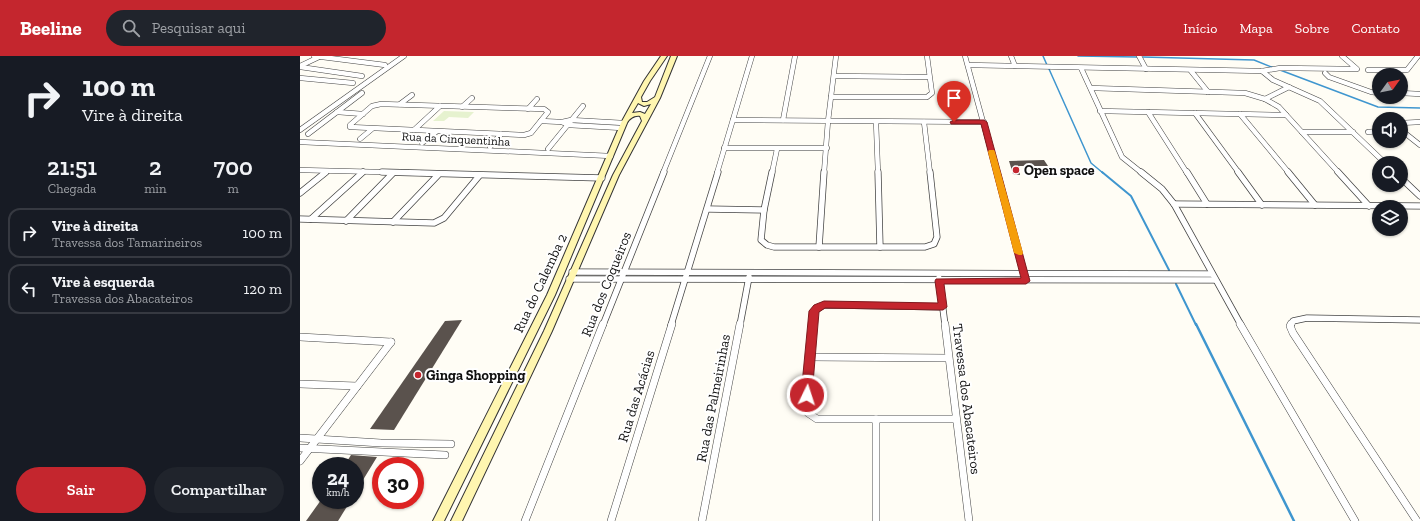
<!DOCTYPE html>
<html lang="pt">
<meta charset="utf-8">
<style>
:root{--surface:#171b24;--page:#20242c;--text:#f1f3f6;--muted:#9ea1a6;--line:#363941;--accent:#c4262e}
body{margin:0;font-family:"Zilla Slab",serif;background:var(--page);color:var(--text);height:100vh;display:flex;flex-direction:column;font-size:15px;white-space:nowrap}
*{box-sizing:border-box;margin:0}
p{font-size:13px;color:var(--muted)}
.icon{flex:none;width:22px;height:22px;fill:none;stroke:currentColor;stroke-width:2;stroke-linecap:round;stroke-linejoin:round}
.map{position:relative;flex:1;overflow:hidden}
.panel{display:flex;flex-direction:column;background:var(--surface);width:300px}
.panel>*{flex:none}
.top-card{background:#171b24;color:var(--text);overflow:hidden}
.needle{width:26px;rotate:57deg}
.controls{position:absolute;left:1072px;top:12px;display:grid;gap:8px}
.controls a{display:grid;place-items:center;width:36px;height:36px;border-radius:50%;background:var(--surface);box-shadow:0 1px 3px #0004;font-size:20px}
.speed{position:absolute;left:12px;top:401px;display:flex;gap:8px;font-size:20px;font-weight:700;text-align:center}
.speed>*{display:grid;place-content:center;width:52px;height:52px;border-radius:50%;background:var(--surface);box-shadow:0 1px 3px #0004;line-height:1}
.speed small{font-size:10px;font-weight:400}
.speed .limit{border:6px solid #d22;background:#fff;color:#111}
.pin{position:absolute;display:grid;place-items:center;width:34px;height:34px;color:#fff;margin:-41px -17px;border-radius:50% 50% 50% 0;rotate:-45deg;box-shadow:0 0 4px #0007}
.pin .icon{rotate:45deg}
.me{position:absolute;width:44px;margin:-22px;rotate:4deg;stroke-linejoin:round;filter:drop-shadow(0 0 3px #0008)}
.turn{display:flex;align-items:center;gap:14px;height:84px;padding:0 16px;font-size:18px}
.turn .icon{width:52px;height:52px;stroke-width:2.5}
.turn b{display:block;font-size:28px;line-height:34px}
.eta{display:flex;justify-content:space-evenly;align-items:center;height:68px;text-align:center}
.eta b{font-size:24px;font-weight:600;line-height:28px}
.action{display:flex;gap:8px;margin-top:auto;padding:8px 16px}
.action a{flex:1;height:46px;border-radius:24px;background:var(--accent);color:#fff;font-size:16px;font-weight:600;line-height:46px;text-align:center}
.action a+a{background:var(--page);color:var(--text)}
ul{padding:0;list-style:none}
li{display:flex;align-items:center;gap:12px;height:50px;margin:0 8px 6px;padding:0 8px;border:2px solid var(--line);border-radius:12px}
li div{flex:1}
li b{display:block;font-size:15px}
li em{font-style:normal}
header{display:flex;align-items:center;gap:24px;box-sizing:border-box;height:56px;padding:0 20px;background:var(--accent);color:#fff}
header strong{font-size:19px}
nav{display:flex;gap:22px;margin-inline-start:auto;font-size:14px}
.search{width:280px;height:36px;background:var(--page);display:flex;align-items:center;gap:10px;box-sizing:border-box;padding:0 14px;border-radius:22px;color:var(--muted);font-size:15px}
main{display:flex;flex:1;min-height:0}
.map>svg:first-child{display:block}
.pitch{fill:#e6f2cf}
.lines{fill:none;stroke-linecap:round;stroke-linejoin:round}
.stream-far2{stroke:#3f96cf;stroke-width:1.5}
.stream-far1{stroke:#3f96cf;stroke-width:2}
.stream{stroke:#3f96cf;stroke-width:2.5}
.building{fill:#5a524d}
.minor-far2-casing{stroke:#444;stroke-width:5.5}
.minor-far1-casing{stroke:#444;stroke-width:7}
.minor-casing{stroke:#444;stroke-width:8}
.secondary-casing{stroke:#333;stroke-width:2}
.minor-far2{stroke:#fff;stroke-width:4.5}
.minor-far1{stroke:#fff;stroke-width:5.5}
.minor{stroke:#fff;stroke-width:7}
.secondary{fill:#fff6b0;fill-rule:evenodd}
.route{fill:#c4262e;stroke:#7f191e}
.slow{fill:#f59e0b}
.poi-dot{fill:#c4262e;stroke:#fff;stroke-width:1.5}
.labels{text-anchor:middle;stroke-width:4;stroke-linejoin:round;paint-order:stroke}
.far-street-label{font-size:12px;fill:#111;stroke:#fff}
.poi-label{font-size:14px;font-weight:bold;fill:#111;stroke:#fff;text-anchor:start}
.street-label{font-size:14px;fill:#111;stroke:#fff}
</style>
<header>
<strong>Beeline</strong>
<div class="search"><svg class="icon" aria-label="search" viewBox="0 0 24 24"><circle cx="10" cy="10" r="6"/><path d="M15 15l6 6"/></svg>Pesquisar aqui</div>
<nav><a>Início</a><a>Mapa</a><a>Sobre</a><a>Contato</a></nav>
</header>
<main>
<section class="panel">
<div class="top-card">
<div class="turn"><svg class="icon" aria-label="right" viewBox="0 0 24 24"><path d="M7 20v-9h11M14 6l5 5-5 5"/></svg><div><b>100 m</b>Vire à direita</div></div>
</div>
<div class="eta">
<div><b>21:51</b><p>Chegada</p></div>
<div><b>2</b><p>min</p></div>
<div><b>700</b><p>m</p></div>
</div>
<ul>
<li><svg class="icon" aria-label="right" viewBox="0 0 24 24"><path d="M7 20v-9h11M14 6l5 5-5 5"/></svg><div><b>Vire à direita</b><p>Travessa dos Tamarineiros</p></div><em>100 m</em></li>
<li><svg class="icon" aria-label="left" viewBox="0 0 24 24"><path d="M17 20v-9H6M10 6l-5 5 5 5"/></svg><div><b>Vire à esquerda</b><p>Travessa dos Abacateiros</p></div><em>120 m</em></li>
</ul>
<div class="action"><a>Sair</a><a>Compartilhar</a></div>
</section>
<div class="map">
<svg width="1120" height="465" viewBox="0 0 1120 465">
<rect width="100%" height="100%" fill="#fffdf5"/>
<path class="pitch" d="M 144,55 L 174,56 L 168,62 L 149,61 L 144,65 L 133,65 Z"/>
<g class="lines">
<g class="stream-far2">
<path d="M 743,0 L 747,9"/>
<path d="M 778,0 L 837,1"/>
<path d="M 843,1 L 954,4 L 974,12"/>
<path d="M 749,13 L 791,107 L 803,117"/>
<path d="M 980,14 L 1078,51 L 1120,52"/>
</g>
<g class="stream-far1">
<path d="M 802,116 L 831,140 L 869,214"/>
<path d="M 876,228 L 896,269"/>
</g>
<path class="stream" d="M 896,268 L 994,465"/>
</g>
<g class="building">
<path d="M 744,104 L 748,110 L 719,110 L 720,119 L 713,118 L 709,105 Z"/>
<path d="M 162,264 L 94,374 L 70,373 L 145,265 Z"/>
<path d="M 51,399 L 77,401 L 55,437 L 55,410 L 44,410 Z"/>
<path d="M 21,444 L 51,444 L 38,465 L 6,465 Z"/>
</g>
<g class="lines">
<defs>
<g id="minor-far2">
<path d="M 14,0 L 85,9"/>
<path d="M 665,0 L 697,117"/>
<path d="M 711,0 L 715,10"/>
<path d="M 839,0 L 846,13"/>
<path d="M 668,9 L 962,15 L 980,12 L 1057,13 L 1042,0"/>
<path d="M 0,10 L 19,1"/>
<path d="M 0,11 L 62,20"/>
<path d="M 781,12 L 822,101 L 842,117"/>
<path d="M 1068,14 L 1107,14 L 1118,0"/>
<path d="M 891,15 L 908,36"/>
<path d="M 962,15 L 973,24 L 1020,45 L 1085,107"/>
<path d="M 1025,17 L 1029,21 L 1071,36 L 1079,37"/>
<path d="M 534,20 L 628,21"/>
<path d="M 0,22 L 53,27"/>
<path d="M 791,32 L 945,37 L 965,43 L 979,51 L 1039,117"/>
<path d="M 1101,37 L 1120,38"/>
<path d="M 531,41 L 627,41 L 632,37 L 627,0"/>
<path d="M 965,43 L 989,31"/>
<path d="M 81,48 L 244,53 L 248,56 L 231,77 L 224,79 L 50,71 L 50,69 L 72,50 Z"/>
<path d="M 100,48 L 112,39"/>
<path d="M 162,51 L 172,42"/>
<path d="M 228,53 L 237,43"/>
<path d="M 800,55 L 986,59"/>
<path d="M 37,56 L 63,58"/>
<path d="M 848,56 L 887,117"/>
<path d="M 895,57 L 939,117"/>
<path d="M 940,58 L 989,117"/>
<path d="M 433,64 L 684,66"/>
<path d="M 483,64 L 495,0"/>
<path d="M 241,65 L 262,66 L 271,64 L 324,67"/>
<path d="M 262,66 L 268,69 L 322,72"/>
<path d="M 576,66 L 578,117"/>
<path d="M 624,66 L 630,117"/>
<path d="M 1101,67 L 1120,66"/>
<path d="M 0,74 L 104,0"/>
<path d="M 114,74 L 140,50"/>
<path d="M 1101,74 L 1120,89"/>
<path d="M 1002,76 L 1053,76"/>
<path d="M 1068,76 L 1079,75"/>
<path d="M 8,78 L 62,37"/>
<path d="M 60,83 L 72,73"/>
<path d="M 0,86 L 311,100"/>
<path d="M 122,87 L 136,76"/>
<path d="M 190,91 L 201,78"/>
<path d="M 424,92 L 527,92"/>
<path d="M 248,93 L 283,50"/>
<path d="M 0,114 L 120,117"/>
<path d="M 25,117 L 26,116"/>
<path d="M 62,117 L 63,116"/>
<path d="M 363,117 L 410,0"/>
<path d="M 417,117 L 452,0"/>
<path d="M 472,117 L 477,93"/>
<path d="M 524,117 L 528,65 L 536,0"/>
</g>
<g id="minor-far1">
<path d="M 82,116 L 302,122"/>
<path d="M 472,116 L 464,154 L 461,184 L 467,189 L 474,191 L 625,191 L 634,188 L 637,181 L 630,116"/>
<path d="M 578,116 L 580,191"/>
<path d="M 697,116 L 725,221"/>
<path d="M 841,116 L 862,133 L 874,148 L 941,269"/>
<path d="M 887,116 L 907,148"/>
<path d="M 938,116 L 962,149"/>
<path d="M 988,116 L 1015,149"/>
<path d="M 1038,116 L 1069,150"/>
<path d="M 1101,122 L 1120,140"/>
<path d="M 0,137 L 26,116"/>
<path d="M 874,148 L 1120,150"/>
<path d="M 408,153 L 464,154"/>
<path d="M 0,163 L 134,167 L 144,162 L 179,120"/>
<path d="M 11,163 L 63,116"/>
<path d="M 46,165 L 93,117"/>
<path d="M 93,166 L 138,119"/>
<path d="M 519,191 L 524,116"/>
<path d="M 272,216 L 912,218"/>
<path d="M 639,222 L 645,269"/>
<path d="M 269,223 L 915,224"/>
<path d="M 303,269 L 364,116"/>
<path d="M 371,269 L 418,116"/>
<path d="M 440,269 L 449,221"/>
<path d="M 513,269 L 514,255 L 524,249 L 643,251"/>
<path d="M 991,269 L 993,265 L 1007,262 L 1120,264"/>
</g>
<g id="minor">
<path d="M 513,268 L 506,352 L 508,357 L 517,363 L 656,363"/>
<path d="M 645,268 L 669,465"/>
<path d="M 940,268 L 1055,465"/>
<path d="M 991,268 L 990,270 L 993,277 L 1117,465"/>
<path d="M 0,281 L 91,286"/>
<path d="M 510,301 L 648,302"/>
<path d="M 0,328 L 57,330"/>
<path d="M 576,363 L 576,465"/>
<path d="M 0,382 L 81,387 L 151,388"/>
<path d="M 0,392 L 145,399"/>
<path d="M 0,405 L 91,286"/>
<path d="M 225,465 L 303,268"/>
<path d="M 311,465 L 372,268"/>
<path d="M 402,465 L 440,268"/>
</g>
<path id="secondary" d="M 361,0 L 367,0 L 350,25 L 341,41 L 342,46 L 347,46 L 355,41 L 371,0 L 377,0 L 360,42 L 319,119 L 252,275 L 162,465 L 151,465 L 244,275 L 313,119 L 342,65 L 340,60 C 334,59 329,63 327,67 L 255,239 L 144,465 L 133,465 L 247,239 L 321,67 L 344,25 ZM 338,47 L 344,50 L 351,48 L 345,58 L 340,56 L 332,57 Z"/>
</defs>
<use href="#minor-far2" class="minor-far2-casing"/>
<use href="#minor-far1" class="minor-far1-casing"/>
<use href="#minor" class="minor-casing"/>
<use href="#secondary" class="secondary-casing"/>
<use href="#minor-far2" class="minor-far2"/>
<use href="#minor-far1" class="minor-far1"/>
<use href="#minor" class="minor"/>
<use href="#secondary" class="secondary"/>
</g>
<path class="route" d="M 654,64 L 684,64 L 687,66 L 730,225 L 726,228 L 644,228 L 647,251 L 643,254 L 525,252 L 519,256 L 512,339 L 511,342 L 507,344 L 503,342 L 501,339 L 509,255 L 514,249 L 524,245 L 638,247 L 635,225 L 636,223 L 721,222 L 681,68 L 651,68 L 650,66 Z"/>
<path class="slow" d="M 689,94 L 694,94 L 695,96 L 723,197 L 722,199 L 719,199 L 714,197 L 688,96 Z"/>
<g class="poi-dot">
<circle cx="716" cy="114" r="4"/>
<circle cx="118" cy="319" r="4"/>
</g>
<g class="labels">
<g class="far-street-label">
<text transform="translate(156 83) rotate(3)" y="4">Rua da Cinquentinha</text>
</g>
<g class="poi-label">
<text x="724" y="119">Open space</text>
<text x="126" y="324">Ginga Shopping</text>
</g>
<g class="street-label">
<text transform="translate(240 227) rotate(-65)" y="5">Rua do Calemba 2</text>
<text transform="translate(306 228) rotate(-68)" y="5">Rua dos Coqueiros</text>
<text transform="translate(336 340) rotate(-73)" y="5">Rua das Acácias</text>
<text transform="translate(413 342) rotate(-79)" y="5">Rua das Palmeirinhas</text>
<text transform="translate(667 343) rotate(83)" y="5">Travessa dos Abacateiros</text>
</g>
</g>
</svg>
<div class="controls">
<a><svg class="needle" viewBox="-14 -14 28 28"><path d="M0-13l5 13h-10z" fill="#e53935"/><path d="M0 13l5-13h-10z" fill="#9ea1a6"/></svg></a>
<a><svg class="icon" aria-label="sound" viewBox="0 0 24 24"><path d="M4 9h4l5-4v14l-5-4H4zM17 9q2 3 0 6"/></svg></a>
<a><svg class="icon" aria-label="search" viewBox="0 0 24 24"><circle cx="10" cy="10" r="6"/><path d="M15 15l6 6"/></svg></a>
<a><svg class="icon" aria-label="layers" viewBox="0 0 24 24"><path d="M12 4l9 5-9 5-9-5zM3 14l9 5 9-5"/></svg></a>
</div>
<div class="speed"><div>24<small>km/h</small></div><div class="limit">30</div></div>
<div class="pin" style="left:654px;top:66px;background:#d93025"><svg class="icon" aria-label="arrive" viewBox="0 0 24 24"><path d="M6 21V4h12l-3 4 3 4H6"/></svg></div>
<svg class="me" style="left:507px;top:339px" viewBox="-20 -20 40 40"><circle r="17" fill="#c4262e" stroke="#fff" stroke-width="3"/><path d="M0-11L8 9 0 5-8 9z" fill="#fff"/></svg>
</div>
</main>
